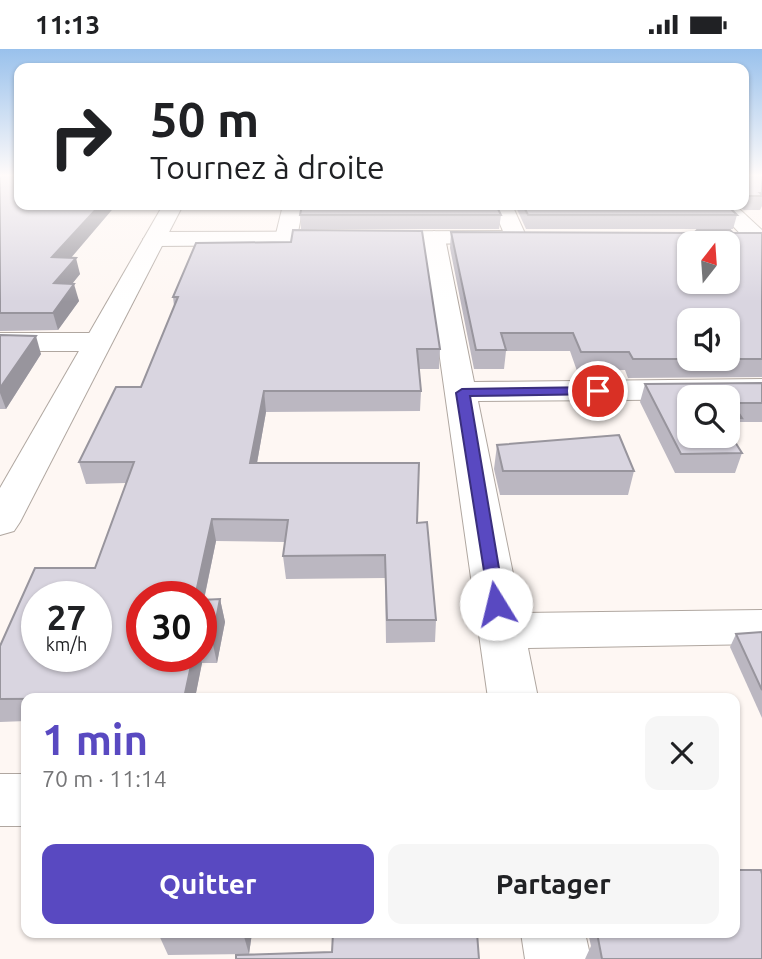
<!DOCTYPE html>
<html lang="fr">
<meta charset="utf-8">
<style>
:root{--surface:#fff;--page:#f6f6f6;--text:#202124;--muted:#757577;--accent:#5949c1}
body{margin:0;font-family:Ubuntu,sans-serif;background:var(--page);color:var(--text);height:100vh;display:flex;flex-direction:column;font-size:26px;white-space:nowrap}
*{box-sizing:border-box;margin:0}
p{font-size:23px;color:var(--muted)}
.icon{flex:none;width:38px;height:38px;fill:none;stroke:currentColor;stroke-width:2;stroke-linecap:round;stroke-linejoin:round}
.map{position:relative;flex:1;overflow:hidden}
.drawer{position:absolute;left:21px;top:644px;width:719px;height:245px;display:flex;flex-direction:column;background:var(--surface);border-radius:14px;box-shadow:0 2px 5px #0004}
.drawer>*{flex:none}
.hud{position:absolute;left:14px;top:14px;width:735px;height:147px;border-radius:14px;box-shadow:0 2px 5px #0004;background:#fff;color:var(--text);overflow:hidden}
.needle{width:46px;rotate:17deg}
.tools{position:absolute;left:677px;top:182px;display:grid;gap:14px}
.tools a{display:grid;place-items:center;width:63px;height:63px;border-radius:14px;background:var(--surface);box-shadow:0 2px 5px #0004;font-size:35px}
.speed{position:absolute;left:21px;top:532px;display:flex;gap:14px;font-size:35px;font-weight:700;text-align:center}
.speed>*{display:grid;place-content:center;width:91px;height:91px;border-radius:50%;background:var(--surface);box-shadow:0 2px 5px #0004;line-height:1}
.speed small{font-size:18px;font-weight:400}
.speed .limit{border:10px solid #d22;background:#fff;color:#111}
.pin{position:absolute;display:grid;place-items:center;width:60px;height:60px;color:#fff;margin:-30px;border:4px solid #fff;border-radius:50%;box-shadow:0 2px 7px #0007}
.me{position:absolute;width:77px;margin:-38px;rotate:351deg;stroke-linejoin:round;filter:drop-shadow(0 0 5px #0008)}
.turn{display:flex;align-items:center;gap:24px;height:147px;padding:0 21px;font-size:32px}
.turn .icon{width:91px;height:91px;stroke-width:2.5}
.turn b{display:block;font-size:49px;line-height:60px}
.round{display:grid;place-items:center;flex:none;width:74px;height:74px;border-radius:14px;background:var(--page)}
.headline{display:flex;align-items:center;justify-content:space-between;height:119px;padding:0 21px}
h1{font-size:42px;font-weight:600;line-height:52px;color:var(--accent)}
.cta{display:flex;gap:14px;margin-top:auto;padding:14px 21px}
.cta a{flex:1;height:80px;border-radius:14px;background:var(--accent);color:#fff;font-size:28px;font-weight:600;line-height:80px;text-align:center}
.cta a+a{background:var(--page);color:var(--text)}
.status{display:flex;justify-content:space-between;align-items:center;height:49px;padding:0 35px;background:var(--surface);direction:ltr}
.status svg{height:19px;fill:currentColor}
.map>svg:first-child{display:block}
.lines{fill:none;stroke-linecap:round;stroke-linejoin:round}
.minor-casing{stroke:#b0a7a0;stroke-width:2}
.tertiary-casing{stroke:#b0a7a0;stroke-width:2}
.secondary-casing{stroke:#b0a7a0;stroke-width:2}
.minor{fill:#fff;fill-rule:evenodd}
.tertiary{fill:#fff;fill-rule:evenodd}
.secondary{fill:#fff;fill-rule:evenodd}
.wall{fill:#bbb7c1;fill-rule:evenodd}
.shaded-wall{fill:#98959d}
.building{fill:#d9d5e0;stroke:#98959d;stroke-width:2;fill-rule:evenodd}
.route{fill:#5949c1;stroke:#3a2f7d;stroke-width:2}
</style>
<div class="status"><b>11:13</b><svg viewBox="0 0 49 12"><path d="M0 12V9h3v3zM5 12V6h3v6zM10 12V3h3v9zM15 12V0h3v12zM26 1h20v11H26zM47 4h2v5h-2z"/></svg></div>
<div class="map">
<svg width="762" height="910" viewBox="0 0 762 910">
<rect width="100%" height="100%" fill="#fef7f3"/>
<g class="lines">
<defs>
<g id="minor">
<path d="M 283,156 L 303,156 L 297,189 L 286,196 L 275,189 Z"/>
<path d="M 492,156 L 512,156 L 527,189 L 524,194 L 508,194 Z"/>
<path d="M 713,156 L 735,156 L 762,181 L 762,196 L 750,195 Z"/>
<path d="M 434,182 L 445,189 L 474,333 L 762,330 L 762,350 L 478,352 L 521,564 L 762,561 L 762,595 L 528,599 L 538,649 L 488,649 L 423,189 Z"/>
<path d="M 0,284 L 98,284 L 108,287 L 112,293 L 108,299 L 98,302 L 0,302 Z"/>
<rect x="0" y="725" width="26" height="52"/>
<path d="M 521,884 L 585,884 L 591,910 L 525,910 Z"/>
</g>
<path id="tertiary" d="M 502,182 L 510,184 L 513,189 L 510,194 L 154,197 L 143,190 L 154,183 Z"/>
<path id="secondary" d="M 163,156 L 183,156 L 20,473 L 14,482 L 0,486 L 0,439 Z"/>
</defs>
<use href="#minor" class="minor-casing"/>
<use href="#tertiary" class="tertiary-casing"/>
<use href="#secondary" class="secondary-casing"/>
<use href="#minor" class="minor"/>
<use href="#tertiary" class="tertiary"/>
<use href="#secondary" class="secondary"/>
</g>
<g class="wall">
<path d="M 0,126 L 19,156 L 125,156 L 116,156 L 71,209 L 80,225 L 72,235 L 79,252 L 58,281 L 0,282 Z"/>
<path d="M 744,126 L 762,126 L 762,157 L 760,161 L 744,161 L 738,156 L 744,156 Z"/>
<path d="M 515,156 L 727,156 L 737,166 L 733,180 L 526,180 Z"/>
<path d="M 300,166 L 501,166 L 499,180 L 301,180 Z"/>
<path d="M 451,183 L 762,184 L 762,328 L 628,329 L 625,321 L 577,322 L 570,302 L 506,302 L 504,320 L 474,320 L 450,199 Z"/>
<path d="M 196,194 L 440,300 L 439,320 L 419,320 L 421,342 L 420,362 L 266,363 L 257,414 L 417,474 L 436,571 L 435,593 L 386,594 L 385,529 L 286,530 L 283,507 L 285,493 L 216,492 L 204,551 L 220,550 L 225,573 L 217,614 L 202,614 L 195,649 L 26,649 L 26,672 L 0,673 L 0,597 L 95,519 L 126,434 L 86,435 L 79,413 L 141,338 L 174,257 L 173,248 ZM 201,548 L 201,607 L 142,607 Z"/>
<path d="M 0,286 L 41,305 L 6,360 L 0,360 Z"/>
<path d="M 762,334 L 762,373 L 740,373 L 735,388 L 732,388 L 742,404 L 735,424 L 675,424 L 640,353 L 645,335 ZM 728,348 L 728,387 L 690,387 Z"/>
<path d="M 497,396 L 634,422 L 628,446 L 500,446 L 494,420 Z"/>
<path d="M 762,583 L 762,669 L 730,598 L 736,585 Z"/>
<path d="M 158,884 L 252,884 L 249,905 L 168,906 Z"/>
<path d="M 588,884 L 735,884 L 762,910 L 585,910 L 591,897 Z"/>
</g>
<g class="shaded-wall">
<path d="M 100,156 L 116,156 L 57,225 L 52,208 Z"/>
<path d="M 76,209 L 80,225 L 59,251 L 54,234 Z"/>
<path d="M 74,235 L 79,252 L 58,281 L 53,264 Z"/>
<path d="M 36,287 L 41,305 L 6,360 L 0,344 L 0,339 Z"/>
<path d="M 264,342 L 266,363 L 253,436 L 250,414 Z"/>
<path d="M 212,470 L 216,492 L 201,564 L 201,548 L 195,548 Z"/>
<path d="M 220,550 L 225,573 L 217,614 L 212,591 Z"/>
<path d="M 193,607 L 200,607 L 202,614 L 195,649 L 184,649 Z"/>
<path d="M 243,884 L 252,884 L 249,905 Z"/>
</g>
<g class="building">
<path d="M 0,126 L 19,126 L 19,156 L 100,156 L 52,208 L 76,209 L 54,234 L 74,235 L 53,264 L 0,264 Z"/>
<path d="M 744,126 L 762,126 L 762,144 L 760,144 L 762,146 L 762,147 L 748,147 L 744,144 Z"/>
<path d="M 302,156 L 496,156 L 501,166 L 300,166 Z"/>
<path d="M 523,156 L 727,156 L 737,166 L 528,166 Z"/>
<path d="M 293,181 L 422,182 L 440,300 L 417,300 L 421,342 L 264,342 L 250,414 L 419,414 L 417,474 L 427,473 L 436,571 L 387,571 L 385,506 L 283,507 L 288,471 L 212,470 L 195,548 L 142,548 L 142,607 L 193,607 L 184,649 L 0,650 L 0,597 L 35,519 L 95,519 L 134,413 L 79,413 L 116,338 L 141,338 L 178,248 L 173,248 L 196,194 L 291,193 ZM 37,548 L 96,548 L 96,607 L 37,607 Z"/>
<path d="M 697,181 L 730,181 L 733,184 L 762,184 L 762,310 L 633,310 L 629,303 L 581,303 L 573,284 L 501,284 L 506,301 L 476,301 L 451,183 L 694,184 ZM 690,194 L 728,194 L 728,233 L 690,233 ZM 690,271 L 728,271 L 728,310 L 690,310 Z"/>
<path d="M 0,286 L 36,287 L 0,339 Z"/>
<path d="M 762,334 L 762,354 L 732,354 L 742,369 L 728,368 L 728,348 L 690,348 L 690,387 L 728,387 L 728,382 L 742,404 L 681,405 L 645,335 Z"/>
<path d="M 619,386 L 634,422 L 503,422 L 497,396 Z"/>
<path d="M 220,550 L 212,591 L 201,591 L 201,551 Z"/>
<path d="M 762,583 L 762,641 L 736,585 Z"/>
<path d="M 735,821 L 761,821 L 762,825 L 762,910 L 602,910 L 597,884 L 735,884 Z"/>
<path d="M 158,884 L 243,884 L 158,885 Z"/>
<path d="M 333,884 L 477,884 L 479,910 L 236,910 L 236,906 L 332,903 Z"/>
</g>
<linearGradient id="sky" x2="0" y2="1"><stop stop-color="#99c1ec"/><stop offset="0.5" stop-color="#fffbfa"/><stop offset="1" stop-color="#fffbfa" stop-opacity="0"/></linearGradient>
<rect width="762" height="253" fill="url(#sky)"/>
<path class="route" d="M 598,338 L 603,339 L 603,345 L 470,347 L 505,555 L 503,560 L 490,560 L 456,344 L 462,340 Z"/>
</svg>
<div class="tools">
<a><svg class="needle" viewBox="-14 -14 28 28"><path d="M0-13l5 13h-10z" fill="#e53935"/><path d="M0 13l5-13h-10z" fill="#757577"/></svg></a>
<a><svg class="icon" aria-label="sound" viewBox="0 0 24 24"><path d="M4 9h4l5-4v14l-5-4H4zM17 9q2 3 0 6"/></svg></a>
<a><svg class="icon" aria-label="search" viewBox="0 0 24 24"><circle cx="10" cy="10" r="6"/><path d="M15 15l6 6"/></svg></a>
</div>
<div class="speed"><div>27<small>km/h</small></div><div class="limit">30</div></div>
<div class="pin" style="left:598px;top:342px;background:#d93025"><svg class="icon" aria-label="arrive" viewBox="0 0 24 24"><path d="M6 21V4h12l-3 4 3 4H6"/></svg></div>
<svg class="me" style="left:496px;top:555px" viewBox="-20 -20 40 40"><circle r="19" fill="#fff"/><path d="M0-13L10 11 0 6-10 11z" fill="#5949c1"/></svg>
<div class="hud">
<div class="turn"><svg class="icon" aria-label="right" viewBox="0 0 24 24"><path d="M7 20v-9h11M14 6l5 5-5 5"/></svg><div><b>50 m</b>Tournez à droite</div></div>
</div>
<section class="drawer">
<div class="headline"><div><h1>1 min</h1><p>70 m · 11:14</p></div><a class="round"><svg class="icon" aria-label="close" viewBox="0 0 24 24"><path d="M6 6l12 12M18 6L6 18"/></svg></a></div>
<div class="cta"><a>Quitter</a><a>Partager</a></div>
</section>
</div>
